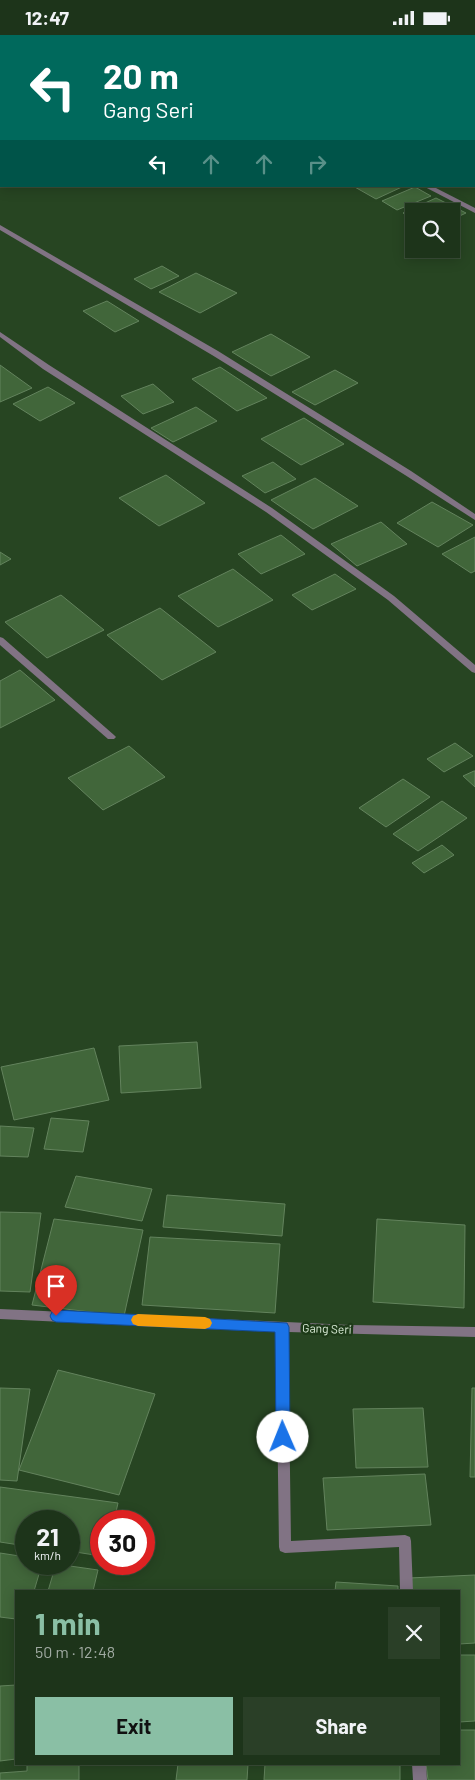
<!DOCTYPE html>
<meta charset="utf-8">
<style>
:root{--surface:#1d341a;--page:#2a3f27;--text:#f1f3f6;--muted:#a0aaa2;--line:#3b4f39;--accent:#8abfa5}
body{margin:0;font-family:Barlow,sans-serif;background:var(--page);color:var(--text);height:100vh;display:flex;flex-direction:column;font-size:19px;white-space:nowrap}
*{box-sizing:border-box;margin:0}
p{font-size:16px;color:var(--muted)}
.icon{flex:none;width:28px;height:28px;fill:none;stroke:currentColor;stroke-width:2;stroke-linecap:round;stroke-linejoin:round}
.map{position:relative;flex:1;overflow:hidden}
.side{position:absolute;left:15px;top:1555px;width:445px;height:175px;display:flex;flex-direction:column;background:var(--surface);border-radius:0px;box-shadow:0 2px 12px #0003,0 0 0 1px var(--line)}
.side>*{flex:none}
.banner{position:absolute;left:0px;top:0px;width:475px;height:152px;box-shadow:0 2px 12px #0003,0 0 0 1px var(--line);background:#00695c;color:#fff;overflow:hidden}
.controls{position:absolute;left:405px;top:168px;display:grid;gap:10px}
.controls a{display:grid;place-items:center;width:55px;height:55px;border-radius:0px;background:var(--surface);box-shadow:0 2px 12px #0003,0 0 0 1px var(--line);font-size:25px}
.speed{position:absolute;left:15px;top:1475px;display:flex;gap:10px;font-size:25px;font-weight:700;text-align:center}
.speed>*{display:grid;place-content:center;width:65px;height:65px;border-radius:50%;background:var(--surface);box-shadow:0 2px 12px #0003,0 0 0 1px var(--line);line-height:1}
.speed small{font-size:12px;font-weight:400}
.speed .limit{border:8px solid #d22;background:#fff;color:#111}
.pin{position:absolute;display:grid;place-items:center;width:42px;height:42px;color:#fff;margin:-51px -21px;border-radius:50% 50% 50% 0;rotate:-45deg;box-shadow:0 0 5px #0007}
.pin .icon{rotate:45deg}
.me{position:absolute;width:55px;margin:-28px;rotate:359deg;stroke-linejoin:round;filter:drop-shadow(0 0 4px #0008)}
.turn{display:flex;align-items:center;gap:18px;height:105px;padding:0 20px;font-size:22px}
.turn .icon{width:65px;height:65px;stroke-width:2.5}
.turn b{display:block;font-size:35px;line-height:42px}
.lanes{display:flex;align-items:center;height:48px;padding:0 20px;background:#0003;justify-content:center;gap:25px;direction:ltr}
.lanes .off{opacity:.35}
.round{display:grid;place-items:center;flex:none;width:52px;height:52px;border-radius:0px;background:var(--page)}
.summary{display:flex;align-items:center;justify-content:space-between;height:85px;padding:0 20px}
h1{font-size:30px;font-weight:700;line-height:38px;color:var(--accent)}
.button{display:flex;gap:10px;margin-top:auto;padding:10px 20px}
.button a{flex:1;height:58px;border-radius:0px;background:var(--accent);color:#111;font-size:20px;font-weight:700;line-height:58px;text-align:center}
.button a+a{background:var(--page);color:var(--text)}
.status{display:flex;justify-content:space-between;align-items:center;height:35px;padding:0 25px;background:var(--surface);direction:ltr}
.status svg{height:14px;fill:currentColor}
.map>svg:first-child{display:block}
.building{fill:#41663a;stroke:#63835d}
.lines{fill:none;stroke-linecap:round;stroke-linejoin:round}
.minor{fill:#817384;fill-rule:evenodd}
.route{fill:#1a73e8;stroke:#114b97}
.slow{fill:#f59e0b}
.labels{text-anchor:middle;stroke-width:5;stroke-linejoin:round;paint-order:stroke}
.street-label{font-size:12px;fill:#dbedd8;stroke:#1d3a18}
</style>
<div class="status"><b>12:47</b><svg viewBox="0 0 49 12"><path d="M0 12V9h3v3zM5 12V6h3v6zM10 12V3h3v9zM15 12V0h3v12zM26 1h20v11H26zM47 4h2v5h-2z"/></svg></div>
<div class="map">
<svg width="475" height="1745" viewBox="0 0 475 1745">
<rect width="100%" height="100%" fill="#274522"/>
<g class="building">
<path d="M 7,0 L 55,0 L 52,1 Z"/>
<path d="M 260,0 L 311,0 L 308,1 Z"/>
<path d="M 353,151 L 404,151 L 376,164 Z"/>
<path d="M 415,152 L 431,161 L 397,175 L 382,166 Z"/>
<path d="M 436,163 L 466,178 L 451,185 L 451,176 L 414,176 L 414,184 L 403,178 Z"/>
<path d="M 162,231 L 179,241 L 151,254 L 134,244 Z"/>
<path d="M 196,238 L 237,258 L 200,278 L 159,257 Z"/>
<path d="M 107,266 L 139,286 L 115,297 L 83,276 Z"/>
<path d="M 271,299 L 310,322 L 271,341 L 232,317 Z"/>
<path d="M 0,330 L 32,353 L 0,367 Z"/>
<path d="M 220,332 L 267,363 L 237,376 L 192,344 Z"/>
<path d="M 335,335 L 358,348 L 315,370 L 292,357 Z"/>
<path d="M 153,349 L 174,367 L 143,379 L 121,361 Z"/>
<path d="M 48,352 L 75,368 L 40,386 L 13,369 Z"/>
<path d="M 196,372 L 217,386 L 173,407 L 151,393 Z"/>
<path d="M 304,383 L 344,409 L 301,430 L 261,404 Z"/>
<path d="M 273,427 L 296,444 L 265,458 L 242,441 Z"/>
<path d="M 166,440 L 205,468 L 159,491 L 119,463 Z"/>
<path d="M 315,443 L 358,471 L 313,494 L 271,465 Z"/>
<path d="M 432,467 L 473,490 L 438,512 L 397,488 Z"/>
<path d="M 381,487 L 407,509 L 357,531 L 331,509 Z"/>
<path d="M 281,500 L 305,519 L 261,539 L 238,519 Z"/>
<path d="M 475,502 L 475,536 L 471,538 L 442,519 Z"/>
<path d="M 0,517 L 11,524 L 0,530 Z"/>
<path d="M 233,534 L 273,565 L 218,592 L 178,561 Z"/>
<path d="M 335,539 L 356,554 L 312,575 L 292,560 Z"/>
<path d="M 61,560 L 104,595 L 47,623 L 5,587 Z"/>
<path d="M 160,573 L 216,617 L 162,645 L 107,600 Z"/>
<path d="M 20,635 L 55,665 L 0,693 L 0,646 Z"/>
<path d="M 455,708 L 473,721 L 444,737 L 427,724 Z"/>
<path d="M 129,711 L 165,742 L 103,775 L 68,743 Z"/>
<path d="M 474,736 L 475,736 L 475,752 L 463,741 Z"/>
<path d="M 403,744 L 430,762 L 386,792 L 359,773 Z"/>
<path d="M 442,766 L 467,783 L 418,816 L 393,799 Z"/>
<path d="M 442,810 L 454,820 L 424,838 L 412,828 Z"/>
<path d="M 197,1007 L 201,1053 L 121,1058 L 119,1011 Z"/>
<path d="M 94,1013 L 109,1065 L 14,1085 L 1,1032 Z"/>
<path d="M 51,1083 L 89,1086 L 83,1117 L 44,1114 Z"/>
<path d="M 0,1091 L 34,1093 L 28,1122 L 0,1121 Z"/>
<path d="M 76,1141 L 152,1154 L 142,1186 L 65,1172 Z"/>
<path d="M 167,1160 L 285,1169 L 282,1201 L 163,1192 Z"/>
<path d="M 0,1177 L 41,1178 L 30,1257 L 0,1256 Z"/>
<path d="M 54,1184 L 143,1195 L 124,1281 L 32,1270 Z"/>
<path d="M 377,1184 L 465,1190 L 464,1273 L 373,1267 Z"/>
<path d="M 150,1202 L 280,1209 L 275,1278 L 142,1270 Z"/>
<path d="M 58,1335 L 155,1359 L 119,1460 L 19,1435 Z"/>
<path d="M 0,1353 L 30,1354 L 17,1446 L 0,1445 Z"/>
<path d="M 472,1353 L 475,1353 L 475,1442 L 470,1442 Z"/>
<path d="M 423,1373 L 428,1432 L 356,1433 L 353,1374 Z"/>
<path d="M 425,1439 L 431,1490 L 327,1495 L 323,1443 Z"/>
<path d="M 0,1452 L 118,1468 L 114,1486 L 101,1486 L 101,1521 L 69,1516 L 69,1486 L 26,1486 L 26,1511 L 0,1507 Z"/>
<path d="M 0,1518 L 26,1522 L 26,1529 L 42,1529 L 34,1556 L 16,1556 L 16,1584 L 0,1582 Z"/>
<path d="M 56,1529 L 98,1535 L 93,1556 L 48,1556 Z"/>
<path d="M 475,1540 L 475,1608 L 459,1609 L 459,1556 L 410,1556 L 409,1543 Z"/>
<path d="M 336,1547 L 398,1551 L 398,1556 L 335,1556 Z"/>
<path d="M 459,1620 L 475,1620 L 475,1686 L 459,1687 Z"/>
<path d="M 16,1650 L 16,1724 L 0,1726 L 0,1651 Z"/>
<path d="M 459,1695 L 475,1695 L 475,1745 L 428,1745 L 426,1729 L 459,1729 Z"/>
<path d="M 27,1729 L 79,1729 L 79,1745 L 0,1745 L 0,1738 L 27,1736 Z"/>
<path d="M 178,1729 L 248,1729 L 247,1745 L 176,1745 Z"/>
<path d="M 265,1729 L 400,1729 L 400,1745 L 264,1745 Z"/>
</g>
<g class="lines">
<g class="minor">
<path d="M 123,0 L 131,0 L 132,1 L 124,1 Z"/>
<rect x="0" y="39" width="1" height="4"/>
<path d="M 423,151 L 432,151 L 475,173 L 475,178 Z"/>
<path d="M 0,190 L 218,316 L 411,436 L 475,479 L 475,485 L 405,440 L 212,320 L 0,195 Z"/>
<path d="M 0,297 L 49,330 L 272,473 L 394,561 L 475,630 L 475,638 L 472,637 L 388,565 L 266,477 L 43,334 L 0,302 Z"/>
<path d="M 0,602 L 3,603 L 114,700 L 116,702 L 114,704 L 108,704 L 0,610 Z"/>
<path d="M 0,1274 L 350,1290 L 475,1292 L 475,1302 L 288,1297 L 291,1506 L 405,1500 L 410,1502 L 411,1506 L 413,1556 L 400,1556 L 399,1512 L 285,1518 L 280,1516 L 279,1512 L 276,1297 L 0,1284 Z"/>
<path d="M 412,1729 L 426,1729 L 427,1745 L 413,1745 Z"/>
</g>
</g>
<path class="route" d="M 56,1275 L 287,1288 L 289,1292 L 290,1402 L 288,1406 L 283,1408 L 278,1406 L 276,1402 L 275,1297 L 56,1287 L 52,1285 L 50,1281 L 52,1277 Z"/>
<path class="slow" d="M 138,1279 L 205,1282 L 210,1284 L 212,1288 L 210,1292 L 205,1294 L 138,1291 L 133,1289 L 131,1285 L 133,1281 Z"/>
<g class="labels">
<g class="street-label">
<text transform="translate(327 1294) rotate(2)" y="4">Gang Seri</text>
</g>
</g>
</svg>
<div class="controls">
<a><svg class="icon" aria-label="search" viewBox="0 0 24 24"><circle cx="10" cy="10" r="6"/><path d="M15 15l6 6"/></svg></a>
</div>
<div class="speed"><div>21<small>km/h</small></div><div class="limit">30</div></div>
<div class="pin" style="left:56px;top:1281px;background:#d93025"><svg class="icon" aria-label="arrive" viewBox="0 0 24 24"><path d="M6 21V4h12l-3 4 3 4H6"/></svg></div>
<svg class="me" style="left:283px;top:1402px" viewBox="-20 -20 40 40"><circle r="19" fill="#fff"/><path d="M0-13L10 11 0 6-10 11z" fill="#1a73e8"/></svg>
<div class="banner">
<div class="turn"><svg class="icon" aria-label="left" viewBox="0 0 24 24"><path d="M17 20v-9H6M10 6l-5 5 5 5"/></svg><div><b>20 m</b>Gang Seri</div></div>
<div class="lanes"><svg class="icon" aria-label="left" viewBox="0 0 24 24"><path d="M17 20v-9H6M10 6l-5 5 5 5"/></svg><svg class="icon off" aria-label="ahead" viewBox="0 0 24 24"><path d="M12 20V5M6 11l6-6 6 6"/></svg><svg class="icon off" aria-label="ahead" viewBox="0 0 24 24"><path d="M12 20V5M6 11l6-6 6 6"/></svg><svg class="icon off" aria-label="right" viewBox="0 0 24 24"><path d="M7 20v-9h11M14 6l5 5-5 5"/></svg></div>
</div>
<section class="side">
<div class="summary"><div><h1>1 min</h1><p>50 m · 12:48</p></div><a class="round"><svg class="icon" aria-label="close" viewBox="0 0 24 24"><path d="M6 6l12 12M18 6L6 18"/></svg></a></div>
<div class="button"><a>Exit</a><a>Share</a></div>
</section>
</div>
